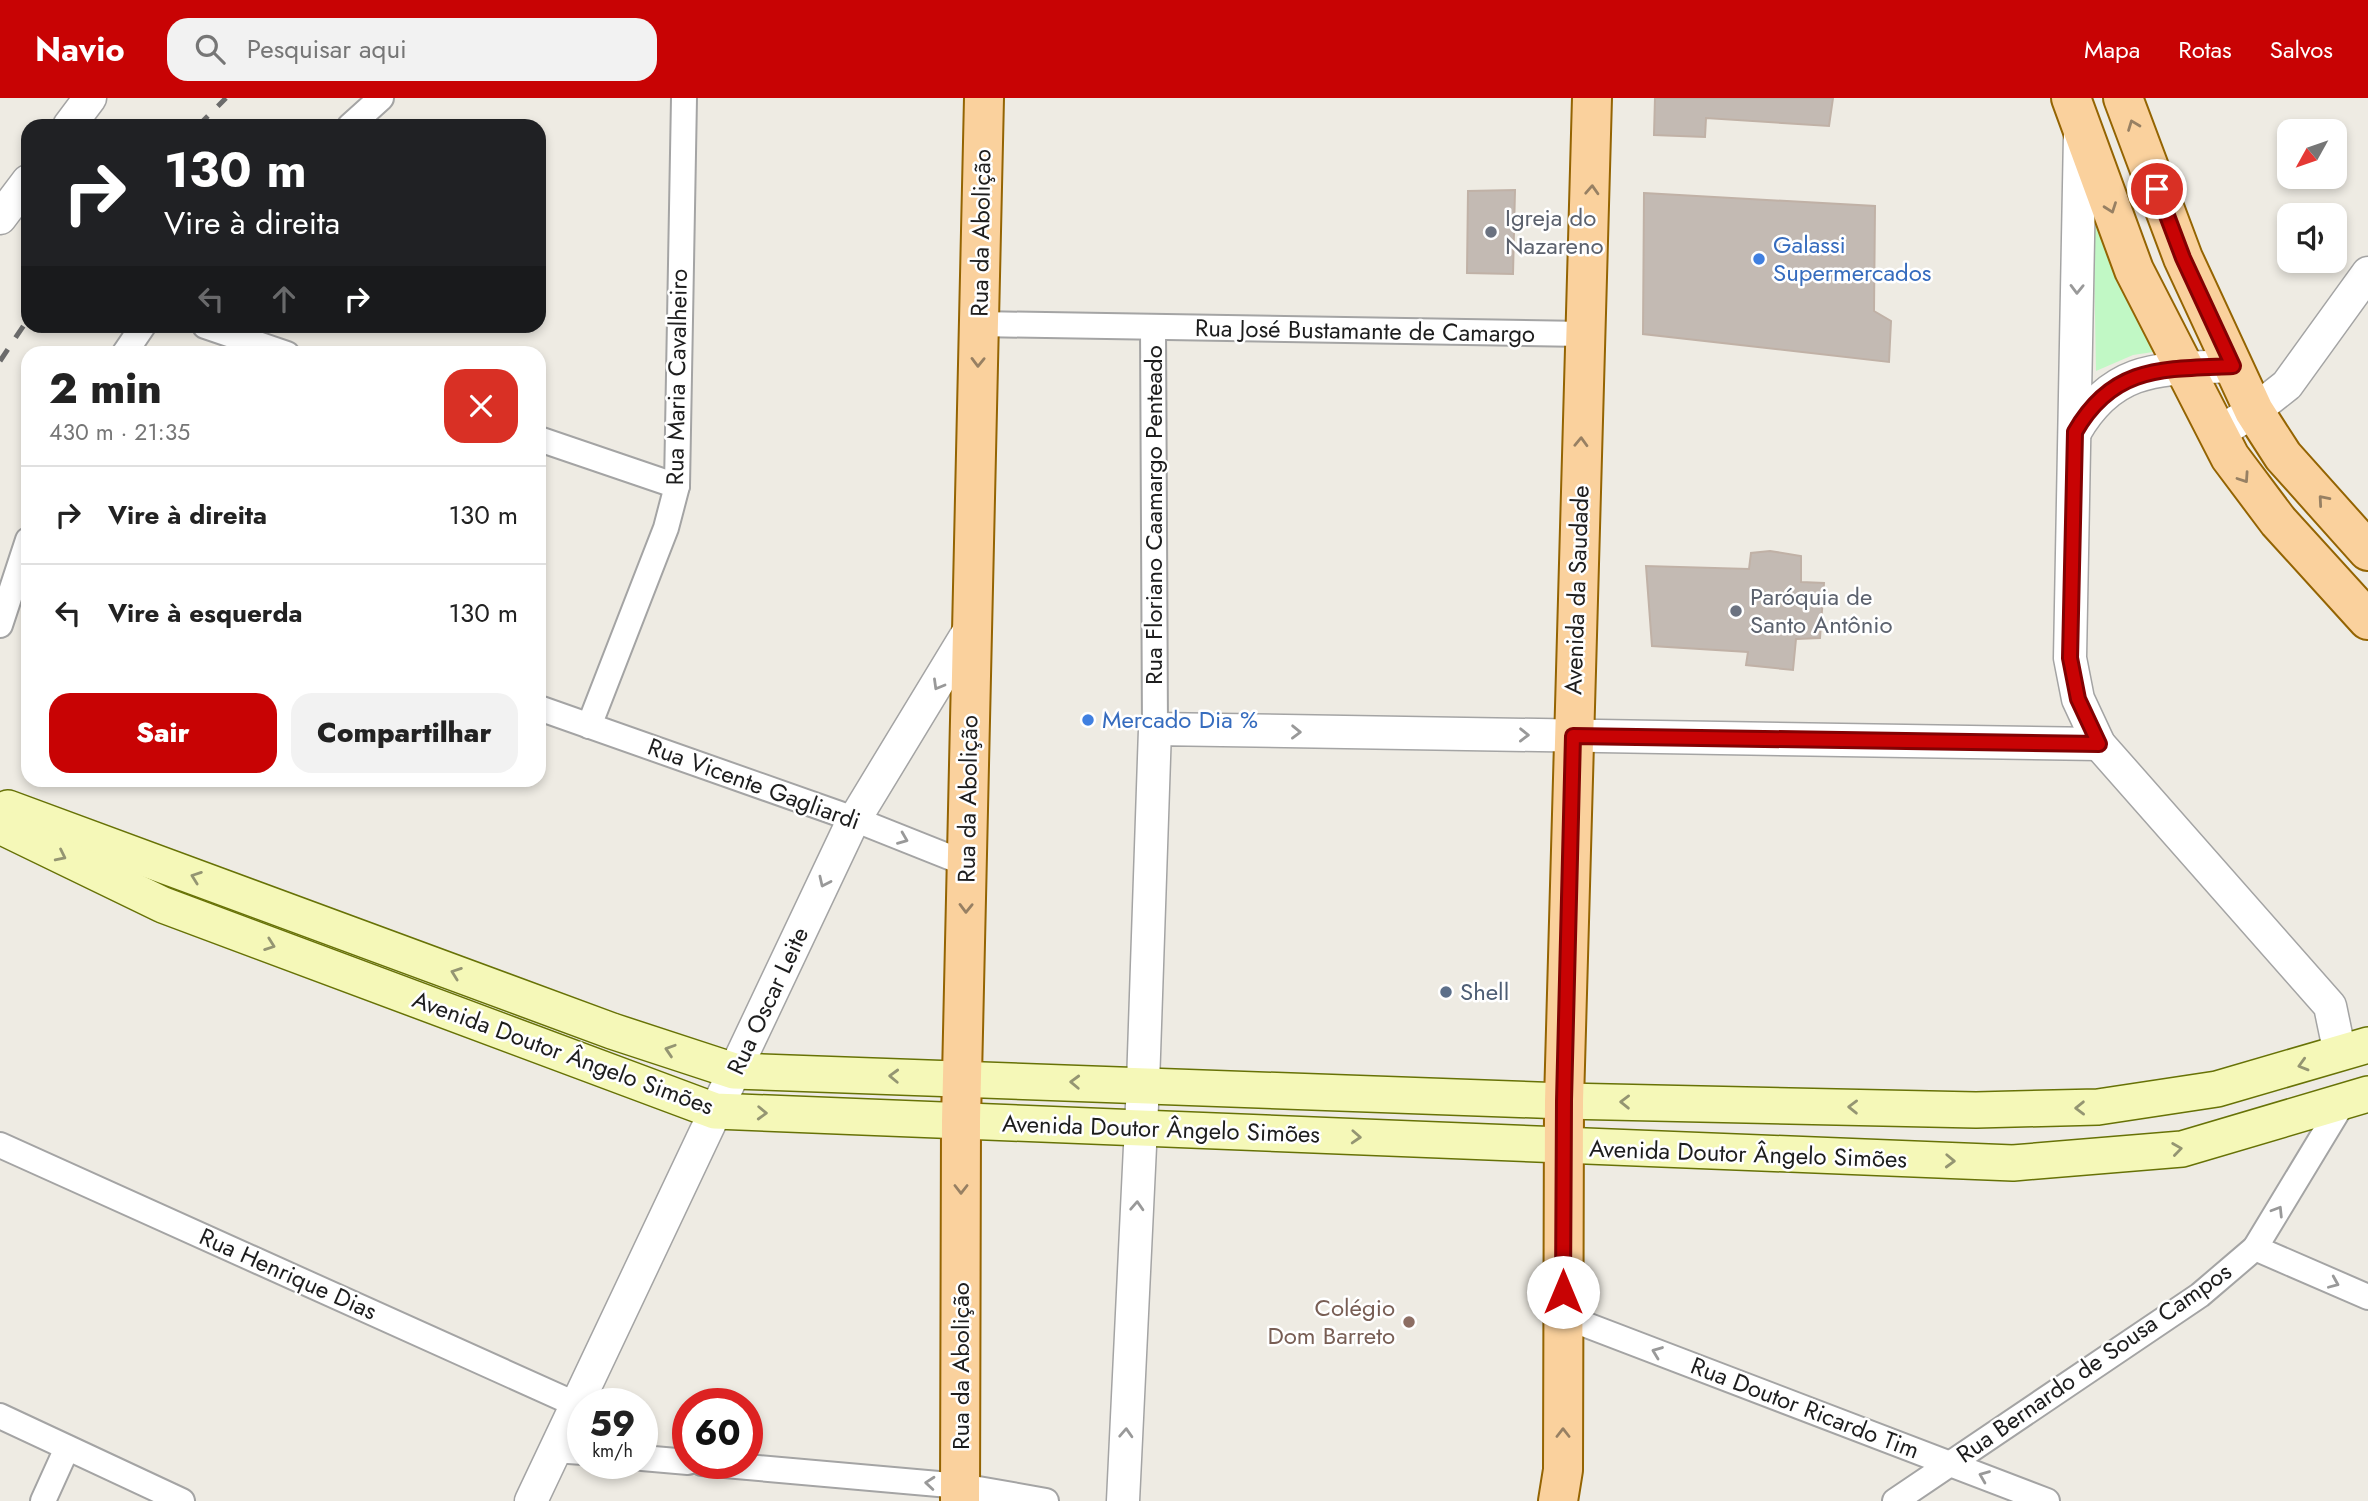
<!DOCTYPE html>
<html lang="pt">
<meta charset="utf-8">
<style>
:root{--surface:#fff;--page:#f2f2f2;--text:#222;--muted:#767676;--line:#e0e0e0;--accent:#c80304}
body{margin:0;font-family:Jost,sans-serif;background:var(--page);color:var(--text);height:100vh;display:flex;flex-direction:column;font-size:26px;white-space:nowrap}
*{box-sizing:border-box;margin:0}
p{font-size:23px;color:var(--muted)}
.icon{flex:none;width:38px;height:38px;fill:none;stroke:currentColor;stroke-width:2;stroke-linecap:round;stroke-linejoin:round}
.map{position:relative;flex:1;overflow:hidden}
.panel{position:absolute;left:21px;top:248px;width:525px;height:441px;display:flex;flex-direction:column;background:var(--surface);border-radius:21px;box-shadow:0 4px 10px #0003}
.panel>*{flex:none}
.guide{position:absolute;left:21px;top:21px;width:525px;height:214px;border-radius:21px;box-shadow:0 4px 10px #0003;background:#202124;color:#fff;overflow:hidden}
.needle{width:46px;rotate:230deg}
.fabs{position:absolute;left:2277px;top:21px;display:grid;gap:14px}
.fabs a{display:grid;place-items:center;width:70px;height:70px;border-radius:14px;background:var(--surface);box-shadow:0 4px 10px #0003;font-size:35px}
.speed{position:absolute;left:567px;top:1290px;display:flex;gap:14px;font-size:35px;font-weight:700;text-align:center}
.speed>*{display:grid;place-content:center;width:91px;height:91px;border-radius:50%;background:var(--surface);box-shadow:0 4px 10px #0003;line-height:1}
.speed small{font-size:18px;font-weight:400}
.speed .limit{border:10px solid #d22;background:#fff;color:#111}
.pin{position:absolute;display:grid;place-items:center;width:60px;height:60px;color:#fff;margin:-30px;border:4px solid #fff;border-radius:50%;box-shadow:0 2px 7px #0007}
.me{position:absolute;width:77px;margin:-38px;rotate:0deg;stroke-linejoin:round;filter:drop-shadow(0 0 5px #0008)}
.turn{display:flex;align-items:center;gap:24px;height:147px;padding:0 28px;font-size:32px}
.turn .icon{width:91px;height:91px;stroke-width:2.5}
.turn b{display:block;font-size:49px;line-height:60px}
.lanes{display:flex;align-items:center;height:66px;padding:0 28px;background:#0003;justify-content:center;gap:35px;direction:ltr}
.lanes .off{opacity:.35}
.round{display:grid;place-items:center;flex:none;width:74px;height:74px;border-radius:21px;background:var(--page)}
.overview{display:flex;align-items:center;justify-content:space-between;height:119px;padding:0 28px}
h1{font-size:42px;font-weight:800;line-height:52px}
.action{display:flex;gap:14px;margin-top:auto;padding:14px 28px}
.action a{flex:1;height:80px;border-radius:21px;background:var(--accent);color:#fff;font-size:28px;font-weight:800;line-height:80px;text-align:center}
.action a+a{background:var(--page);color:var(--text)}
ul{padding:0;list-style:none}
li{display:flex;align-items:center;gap:21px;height:98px;padding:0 28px;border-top:2px solid var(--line)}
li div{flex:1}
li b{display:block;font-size:26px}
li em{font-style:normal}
header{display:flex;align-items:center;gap:42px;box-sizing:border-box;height:98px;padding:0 35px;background:var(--accent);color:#fff}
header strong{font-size:33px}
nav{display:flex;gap:38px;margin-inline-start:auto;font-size:24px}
.search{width:490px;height:63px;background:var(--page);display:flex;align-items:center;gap:18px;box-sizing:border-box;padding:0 24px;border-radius:21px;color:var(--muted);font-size:26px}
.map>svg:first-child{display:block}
.park{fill:#c1f8c5}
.building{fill:#c3bab3;stroke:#c0b1a6;stroke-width:2}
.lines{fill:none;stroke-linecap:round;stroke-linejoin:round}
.minor-casing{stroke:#a4a4a4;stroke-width:28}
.tertiary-casing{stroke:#a4a4a4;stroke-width:35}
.secondary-casing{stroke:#677206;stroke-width:38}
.primary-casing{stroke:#946402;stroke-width:42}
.minor{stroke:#fff;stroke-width:24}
.tertiary{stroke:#fff;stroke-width:32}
.secondary{stroke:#f5f8b8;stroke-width:35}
.primary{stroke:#fad19d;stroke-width:38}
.rail{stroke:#6b6b6b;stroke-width:5;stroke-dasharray:14 14;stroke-linecap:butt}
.oneway{stroke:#978063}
.oneway2{stroke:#999}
.oneway3{stroke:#949572}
.route-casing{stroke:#820203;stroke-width:18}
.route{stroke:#c80304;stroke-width:12}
.worship-dot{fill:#6b7280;stroke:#fff;stroke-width:2.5}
.shop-dot{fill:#3f7fe0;stroke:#fff;stroke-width:2.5}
.service-dot{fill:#5c6f8a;stroke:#fff;stroke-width:2.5}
.education-dot{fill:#8d6e63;stroke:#fff;stroke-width:2.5}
.labels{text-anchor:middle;stroke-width:5;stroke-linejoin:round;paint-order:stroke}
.worship-label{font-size:24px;fill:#5b616d;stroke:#fff;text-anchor:start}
.street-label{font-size:24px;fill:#1d1d1d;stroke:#fff}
.shop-label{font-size:24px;fill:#366cbe;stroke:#fff;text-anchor:start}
.service-label{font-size:24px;fill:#4e5e75;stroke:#fff;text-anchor:start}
.education-label{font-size:24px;fill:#785e54;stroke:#fff;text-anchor:end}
</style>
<header>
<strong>Navio</strong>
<div class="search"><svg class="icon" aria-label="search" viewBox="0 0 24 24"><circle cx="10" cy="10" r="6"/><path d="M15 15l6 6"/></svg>Pesquisar aqui</div>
<nav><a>Mapa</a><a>Rotas</a><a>Salvos</a></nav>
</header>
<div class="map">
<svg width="2368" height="1403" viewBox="0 0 2368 1403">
<rect width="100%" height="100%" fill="#eeebe3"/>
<path class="park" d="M 2093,104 L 2153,254 L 2133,257 L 2096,273 Z"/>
<g class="building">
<path d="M 1655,0 L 1833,0 L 1829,28 L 1706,20 L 1705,39 L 1654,37 Z"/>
<path d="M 1515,92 L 1513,176 L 1467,175 L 1468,93 Z"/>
<path d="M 1644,95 L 1875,108 L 1874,213 L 1891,223 L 1889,264 L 1643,236 Z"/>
<path d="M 1770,453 L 1801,458 L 1801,484 L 1824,485 L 1820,540 L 1796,541 L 1793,572 L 1746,567 L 1748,554 L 1652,548 L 1646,468 L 1749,471 L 1751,455 Z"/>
</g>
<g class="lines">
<defs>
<g id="minor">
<path d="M 350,28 L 381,0"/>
<path d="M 979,226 L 1584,236"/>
<path d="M 205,228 L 287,256"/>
<path d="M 1153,229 L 1155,631"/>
<path d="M 124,256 L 143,228"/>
<path d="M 539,341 L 677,388"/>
<path d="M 0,527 L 28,442"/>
<path d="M 539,610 L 854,721 L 967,766"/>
<path d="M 589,628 L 666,430 L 677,388 L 684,0"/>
<path d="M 0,1047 L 575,1306"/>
<path d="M 2255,1150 L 2368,1199"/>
<path d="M 1563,1218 L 2047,1403"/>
<path d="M 0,1318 L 182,1403"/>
<path d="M 554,1352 L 583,1354"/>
<path d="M 642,1360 L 688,1364"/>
<path d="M 702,1365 L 961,1388 L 1046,1403"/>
<path d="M 43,1403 L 67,1350"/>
<path d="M 1895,1403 L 2200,1197 L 2255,1150 L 2344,1003"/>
</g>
<g id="tertiary">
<path d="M 69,28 L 90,0"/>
<path d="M 2080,36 L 2070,560 L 2078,601 L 2099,646 L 2330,908 L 2340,956"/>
<path d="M 0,120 L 28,83"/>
<path d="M 2075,334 C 2114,266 2162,271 2233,268"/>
<path d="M 2218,335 L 2254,313 L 2287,287 L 2368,175"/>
<path d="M 531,1403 L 850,729 L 972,528"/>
<path d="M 1123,1403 L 1143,986 L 1155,631 L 2099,646"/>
</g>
<g id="secondary">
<path d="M 8,710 L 612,933 L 734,973 L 1564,1003 L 1976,1012 L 2098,1009 L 2217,991 L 2368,947"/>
<path d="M 0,728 L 163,807 L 715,1013 L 2013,1065 L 2182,1051 L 2368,996"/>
</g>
<g id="primary">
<path d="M 2071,0 L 2134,172 L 2230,359 L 2278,423 L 2368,522"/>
<path d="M 2123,0 L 2183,160 L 2254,313 L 2283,358 L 2368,453"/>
<path d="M 960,1403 L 961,1023 L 984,0"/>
<path d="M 1558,1403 L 1563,1372 L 1564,1003 L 1592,0"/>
</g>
</defs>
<use href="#minor" class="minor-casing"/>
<use href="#tertiary" class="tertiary-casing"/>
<use href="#secondary" class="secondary-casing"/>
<use href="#primary" class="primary-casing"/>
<use href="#minor" class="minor"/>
<use href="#tertiary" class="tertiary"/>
<use href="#secondary" class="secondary"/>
<use href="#primary" class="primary"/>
<g class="rail">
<path d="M 198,28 L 226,0"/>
<path d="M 0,263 L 28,221"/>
</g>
</g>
<defs><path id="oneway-chevron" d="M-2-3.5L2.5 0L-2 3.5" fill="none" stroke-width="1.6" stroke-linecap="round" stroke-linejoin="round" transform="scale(1.75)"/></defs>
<g class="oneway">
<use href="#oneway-chevron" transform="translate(2133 27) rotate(-111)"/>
<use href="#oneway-chevron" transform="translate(1592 92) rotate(-87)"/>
<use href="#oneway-chevron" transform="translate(2111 110) rotate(70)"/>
<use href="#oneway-chevron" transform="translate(978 264) rotate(91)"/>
<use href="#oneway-chevron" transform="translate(1581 344) rotate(-88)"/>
<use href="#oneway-chevron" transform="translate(2244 380) rotate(56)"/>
<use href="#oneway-chevron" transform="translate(2323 402) rotate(-131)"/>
<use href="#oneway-chevron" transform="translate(966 810) rotate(91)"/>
<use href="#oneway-chevron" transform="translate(961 1091) rotate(90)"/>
<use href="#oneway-chevron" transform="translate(1563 1335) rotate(-90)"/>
</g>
<g class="oneway2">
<use href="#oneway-chevron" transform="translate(2077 191) rotate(91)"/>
<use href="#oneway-chevron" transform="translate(938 587) rotate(120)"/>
<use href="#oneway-chevron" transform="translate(1296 634) rotate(1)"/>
<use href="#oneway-chevron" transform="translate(1524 637) rotate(1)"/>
<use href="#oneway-chevron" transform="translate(903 741) rotate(22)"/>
<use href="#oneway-chevron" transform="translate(824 784) rotate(115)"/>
<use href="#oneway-chevron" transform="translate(1137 1108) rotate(-87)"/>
<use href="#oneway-chevron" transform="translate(2278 1113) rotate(-58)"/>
<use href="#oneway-chevron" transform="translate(2334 1185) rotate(23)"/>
<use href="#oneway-chevron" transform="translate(1657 1254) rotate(-159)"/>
<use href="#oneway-chevron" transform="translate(1126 1335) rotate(-87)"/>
<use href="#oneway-chevron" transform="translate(1984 1378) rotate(-158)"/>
<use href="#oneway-chevron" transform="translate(930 1385) rotate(-175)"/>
</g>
<g class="oneway3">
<use href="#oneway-chevron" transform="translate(61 758) rotate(26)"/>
<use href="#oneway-chevron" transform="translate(196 779) rotate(-160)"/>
<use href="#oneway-chevron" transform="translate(270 847) rotate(20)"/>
<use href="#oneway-chevron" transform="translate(456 875) rotate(-160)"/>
<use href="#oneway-chevron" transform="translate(670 952) rotate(-162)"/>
<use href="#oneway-chevron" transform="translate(2303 967) rotate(164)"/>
<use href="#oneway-chevron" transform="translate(894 978) rotate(-178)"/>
<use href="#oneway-chevron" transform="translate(1075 984) rotate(-178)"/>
<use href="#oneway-chevron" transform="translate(1625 1004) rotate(-179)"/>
<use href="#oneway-chevron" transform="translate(1853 1009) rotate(-179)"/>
<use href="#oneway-chevron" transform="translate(2080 1010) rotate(179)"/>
<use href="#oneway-chevron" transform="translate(762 1015) rotate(2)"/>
<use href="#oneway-chevron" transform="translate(1356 1039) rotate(3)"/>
<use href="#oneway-chevron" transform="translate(2177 1051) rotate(-8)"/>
<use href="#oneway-chevron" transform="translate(1950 1063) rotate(2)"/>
</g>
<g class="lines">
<defs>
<path id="route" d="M 1563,1194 L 1564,1003 L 1573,638 L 2099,646 L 2078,601 L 2070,560 L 2075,334 C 2113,267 2164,271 2233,268 L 2183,160 L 2157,91"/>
</defs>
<use href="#route" class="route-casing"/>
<use href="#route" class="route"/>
</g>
<g class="worship-dot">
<circle cx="1491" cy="134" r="7"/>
<circle cx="1736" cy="513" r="7"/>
</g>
<g class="shop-dot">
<circle cx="1759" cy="161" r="7"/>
<circle cx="1088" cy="622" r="7"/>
</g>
<circle class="service-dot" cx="1446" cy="894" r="7"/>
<circle class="education-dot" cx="1409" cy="1224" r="7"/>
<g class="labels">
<g class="worship-label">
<text x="1505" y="128">Igreja do<tspan x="1505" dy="28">Nazareno</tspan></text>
<text x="1750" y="507">Paróquia de<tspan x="1750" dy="28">Santo Antônio</tspan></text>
</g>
<g class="street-label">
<text transform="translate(981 135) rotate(-89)" y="8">Rua da Abolição</text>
<text transform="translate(1365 233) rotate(1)" y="8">Rua José Bustamante de Camargo</text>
<text transform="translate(677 279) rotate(-89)" y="8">Rua Maria Cavalheiro</text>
<text transform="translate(1154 417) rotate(-90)" y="8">Rua Floriano Caamargo Penteado</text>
<text transform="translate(1577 492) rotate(-88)" y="8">Avenida da Saudade</text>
<text transform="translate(754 686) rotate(20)" y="8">Rua Vicente Gagliardi</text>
<text transform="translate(968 701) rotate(-89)" y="8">Rua da Abolição</text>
<text transform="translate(768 903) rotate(-65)" y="8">Rua Oscar Leite</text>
<text transform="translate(563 955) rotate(20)" y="8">Avenida Doutor Ângelo Simões</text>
<text transform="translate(1161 1031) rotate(2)" y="8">Avenida Doutor Ângelo Simões</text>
<text transform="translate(1748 1056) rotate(2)" y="8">Avenida Doutor Ângelo Simões</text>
<text transform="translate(288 1176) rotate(24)" y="8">Rua Henrique Dias</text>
<text transform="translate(2094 1265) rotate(-35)" y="8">Rua Bernardo de Sousa Campos</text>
<text transform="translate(961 1268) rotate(-90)" y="8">Rua da Abolição</text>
<text transform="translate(1805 1310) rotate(21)" y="8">Rua Doutor Ricardo Tim</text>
</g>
<g class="shop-label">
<text x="1773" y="155">Galassi<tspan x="1773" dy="28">Supermercados</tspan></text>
<text x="1102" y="630">Mercado Dia %</text>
</g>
<g class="service-label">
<text x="1460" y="902">Shell</text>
</g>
<g class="education-label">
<text x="1395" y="1218">Colégio<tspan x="1395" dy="28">Dom Barreto</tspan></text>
</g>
</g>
</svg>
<div class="fabs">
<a><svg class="needle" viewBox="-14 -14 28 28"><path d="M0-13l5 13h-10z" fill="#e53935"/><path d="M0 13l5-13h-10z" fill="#767676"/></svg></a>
<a><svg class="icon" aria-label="sound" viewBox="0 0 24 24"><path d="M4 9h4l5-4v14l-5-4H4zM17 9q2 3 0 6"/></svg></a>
</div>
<div class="speed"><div>59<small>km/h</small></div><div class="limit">60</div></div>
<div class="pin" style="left:2157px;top:91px;background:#d93025"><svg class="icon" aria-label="arrive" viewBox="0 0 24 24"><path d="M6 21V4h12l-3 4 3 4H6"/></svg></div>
<svg class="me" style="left:1563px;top:1194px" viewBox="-20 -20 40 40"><circle r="19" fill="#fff"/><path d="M0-13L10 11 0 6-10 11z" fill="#c80304"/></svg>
<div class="guide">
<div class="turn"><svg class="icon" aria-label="right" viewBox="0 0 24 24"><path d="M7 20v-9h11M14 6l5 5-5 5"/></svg><div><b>130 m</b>Vire à direita</div></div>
<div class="lanes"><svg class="icon off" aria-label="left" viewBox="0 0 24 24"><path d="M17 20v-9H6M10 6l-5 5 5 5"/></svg><svg class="icon off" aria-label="ahead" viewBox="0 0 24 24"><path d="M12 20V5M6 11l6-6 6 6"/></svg><svg class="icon" aria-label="right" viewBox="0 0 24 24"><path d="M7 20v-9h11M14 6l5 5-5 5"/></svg></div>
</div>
<section class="panel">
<div class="overview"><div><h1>2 min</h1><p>430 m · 21:35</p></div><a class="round" style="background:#d93025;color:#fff"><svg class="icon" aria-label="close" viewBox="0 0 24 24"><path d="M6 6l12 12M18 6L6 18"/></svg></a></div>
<ul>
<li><svg class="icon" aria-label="right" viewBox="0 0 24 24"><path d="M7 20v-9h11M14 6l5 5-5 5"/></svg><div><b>Vire à direita</b></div><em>130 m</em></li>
<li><svg class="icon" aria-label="left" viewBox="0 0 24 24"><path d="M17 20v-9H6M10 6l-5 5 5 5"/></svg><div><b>Vire à esquerda</b></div><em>130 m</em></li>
</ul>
<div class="action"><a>Sair</a><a>Compartilhar</a></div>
</section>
</div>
